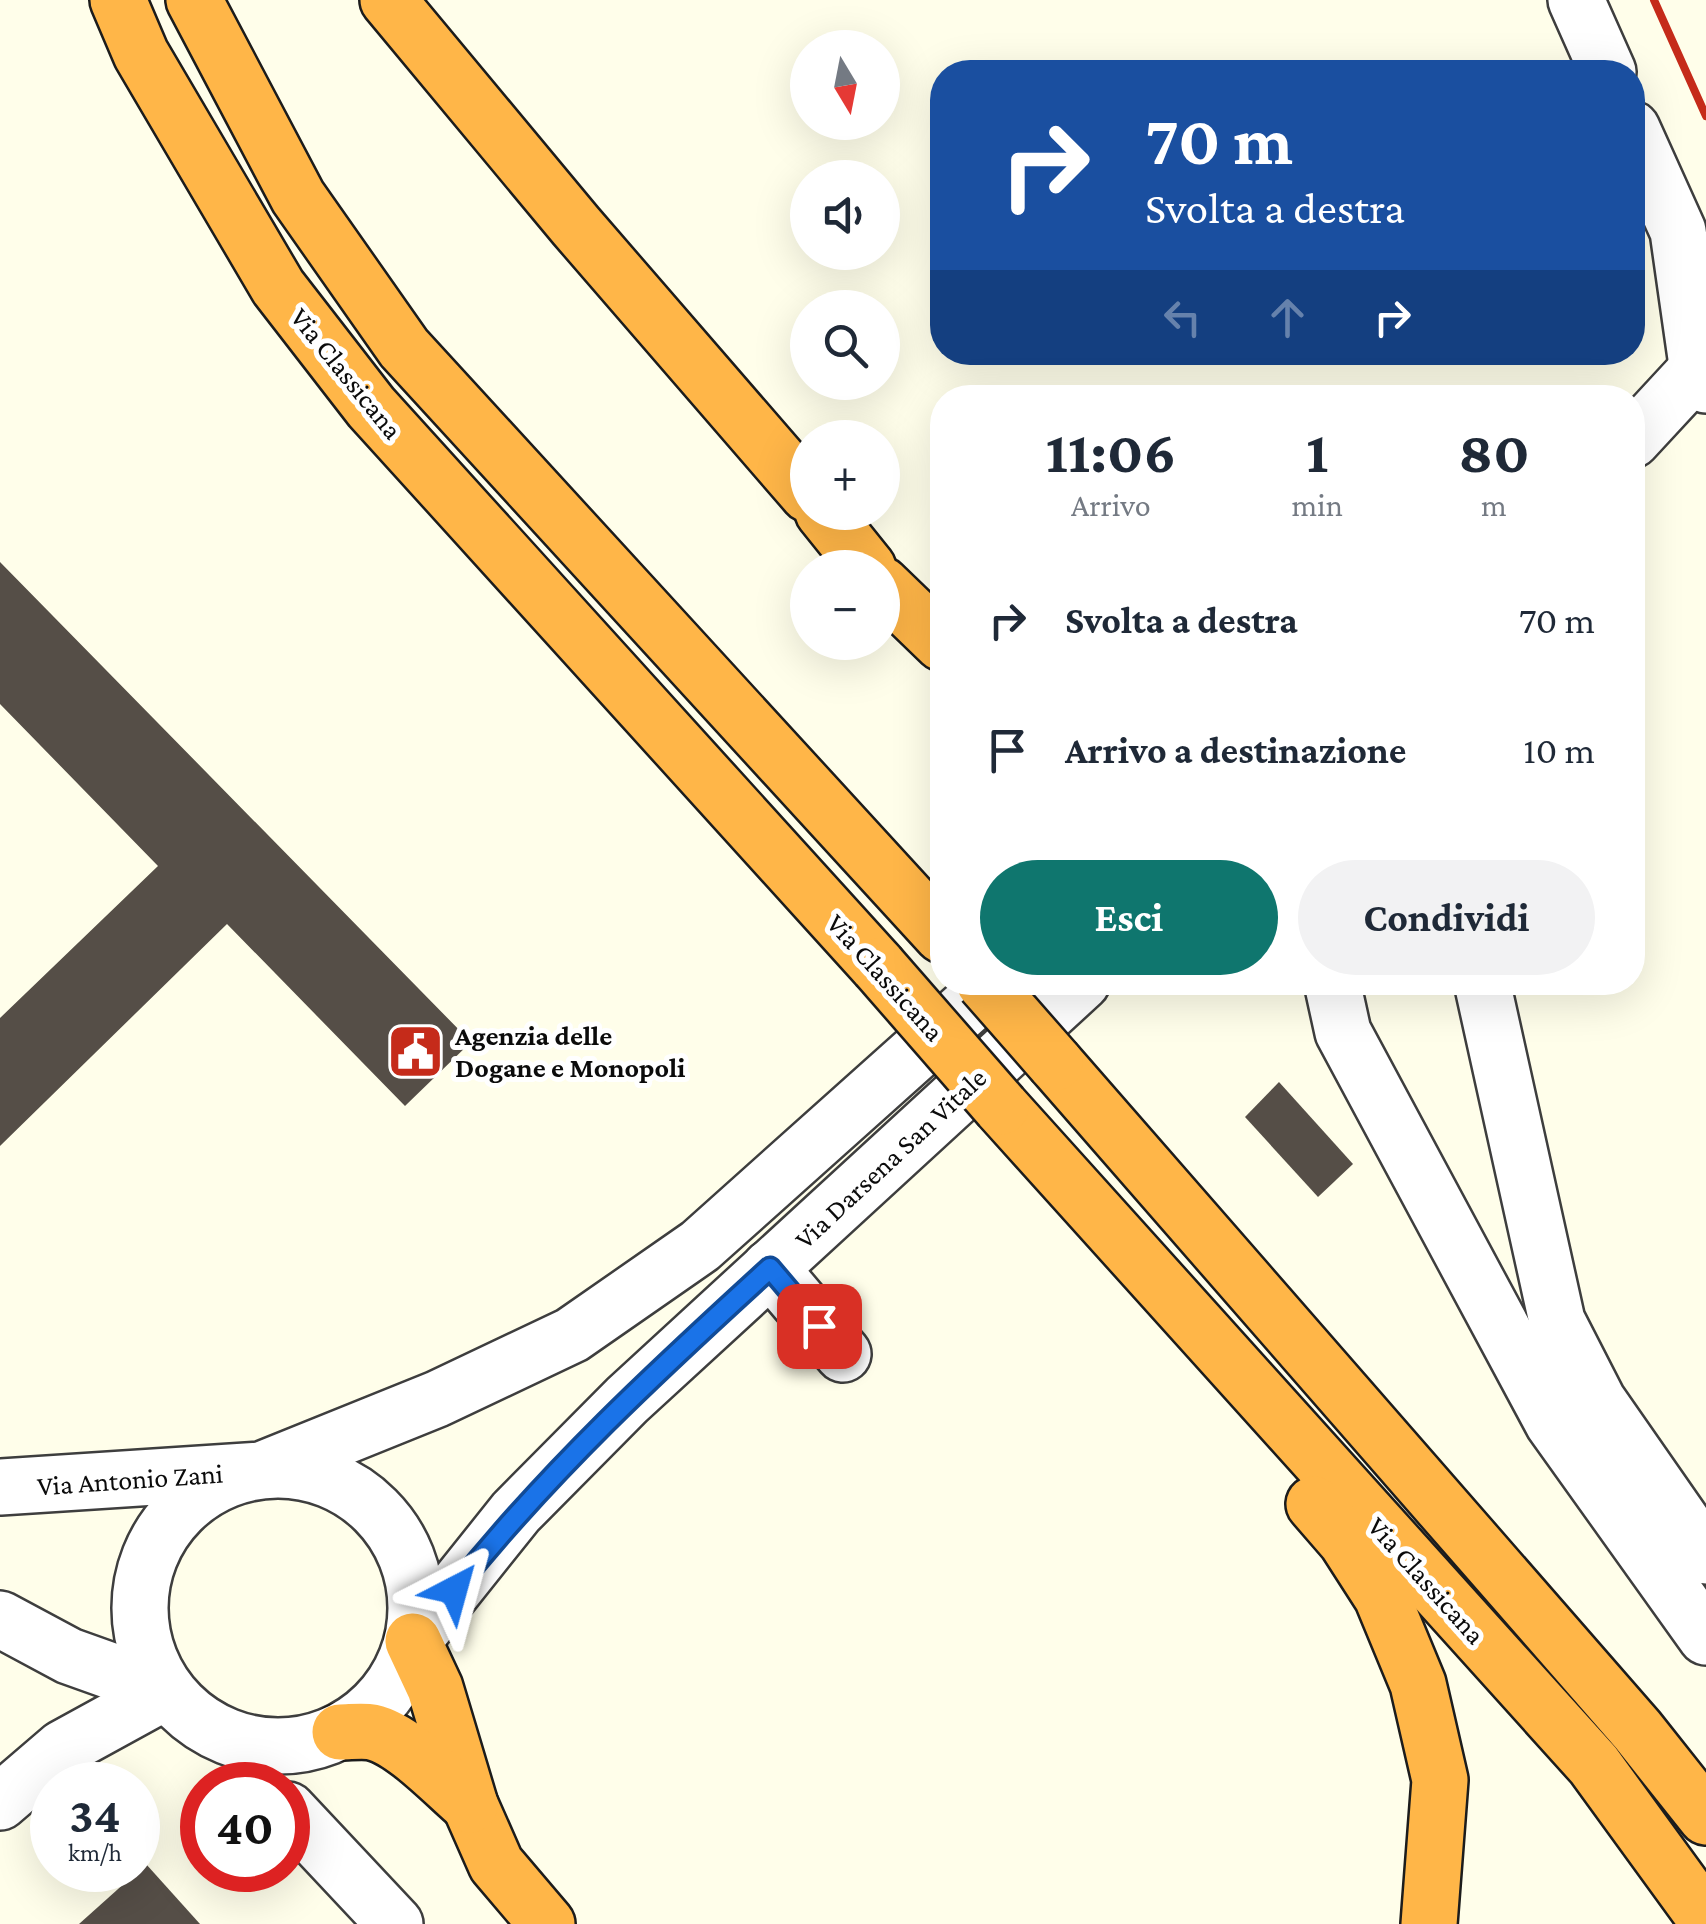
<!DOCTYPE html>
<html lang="it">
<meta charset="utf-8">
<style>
:root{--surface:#fff;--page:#f2f2f3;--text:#1f2937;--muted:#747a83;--accent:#0f766e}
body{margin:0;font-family:"Crimson Pro",serif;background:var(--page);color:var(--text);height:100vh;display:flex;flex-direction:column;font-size:38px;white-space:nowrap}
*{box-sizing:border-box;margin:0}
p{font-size:32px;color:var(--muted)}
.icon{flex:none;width:55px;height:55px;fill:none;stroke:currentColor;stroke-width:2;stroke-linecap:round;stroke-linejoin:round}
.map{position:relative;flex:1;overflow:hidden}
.panel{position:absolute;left:930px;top:385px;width:715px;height:610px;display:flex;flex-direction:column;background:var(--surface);border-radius:40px;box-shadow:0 10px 40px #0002}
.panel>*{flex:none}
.top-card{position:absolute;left:930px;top:60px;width:715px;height:305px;border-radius:40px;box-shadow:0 10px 40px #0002;background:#1a4fa0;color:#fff;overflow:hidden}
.needle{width:65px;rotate:170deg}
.fabs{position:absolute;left:790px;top:30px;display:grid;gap:20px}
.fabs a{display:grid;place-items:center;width:110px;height:110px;border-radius:50%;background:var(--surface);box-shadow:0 10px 40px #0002;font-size:50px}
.speed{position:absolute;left:30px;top:1762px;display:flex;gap:20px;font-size:50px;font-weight:700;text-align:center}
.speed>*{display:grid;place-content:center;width:130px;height:130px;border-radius:50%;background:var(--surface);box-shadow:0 10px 40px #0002;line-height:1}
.speed small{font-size:25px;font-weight:400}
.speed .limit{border:15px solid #d22;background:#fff;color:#111}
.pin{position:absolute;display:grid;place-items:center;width:85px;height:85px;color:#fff;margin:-42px;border-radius:20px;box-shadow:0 5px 15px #0006}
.me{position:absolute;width:110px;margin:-55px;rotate:39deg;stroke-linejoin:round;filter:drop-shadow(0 0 8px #0008)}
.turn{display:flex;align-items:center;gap:35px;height:210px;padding:0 50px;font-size:45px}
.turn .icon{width:130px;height:130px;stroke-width:2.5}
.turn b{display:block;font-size:70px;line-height:85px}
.lanes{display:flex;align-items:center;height:95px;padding:0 50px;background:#0003;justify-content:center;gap:50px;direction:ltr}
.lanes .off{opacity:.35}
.eta{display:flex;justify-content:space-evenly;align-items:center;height:170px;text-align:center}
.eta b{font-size:60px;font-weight:700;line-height:70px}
.cta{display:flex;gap:20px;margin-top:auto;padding:20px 50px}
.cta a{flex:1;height:115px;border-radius:60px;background:var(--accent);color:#fff;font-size:40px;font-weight:700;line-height:115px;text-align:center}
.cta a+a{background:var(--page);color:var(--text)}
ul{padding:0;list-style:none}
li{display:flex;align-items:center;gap:30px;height:130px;padding:0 50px}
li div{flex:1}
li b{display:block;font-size:38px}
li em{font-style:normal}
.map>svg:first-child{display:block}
.building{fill:#554e47}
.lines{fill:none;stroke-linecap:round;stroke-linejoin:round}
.minor-casing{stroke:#3e3e3e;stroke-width:60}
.highway-casing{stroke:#1c1c1c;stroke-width:60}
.minor{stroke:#fff;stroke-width:55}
.highway{stroke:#ffb648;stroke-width:55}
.rail{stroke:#c52b1a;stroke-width:8}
.highway-bridge-casing{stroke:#1c1c1c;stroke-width:60;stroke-linecap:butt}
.highway-bridge{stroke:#ffb648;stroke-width:55}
.route-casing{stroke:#114b97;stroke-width:25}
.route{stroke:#1a73e8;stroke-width:18}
.labels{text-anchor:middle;stroke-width:10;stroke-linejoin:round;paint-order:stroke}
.street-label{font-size:28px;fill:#0b0b0b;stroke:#fff}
.poi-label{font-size:28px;font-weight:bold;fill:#0b0b0b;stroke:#fff;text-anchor:start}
</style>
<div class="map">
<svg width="1706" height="1924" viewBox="0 0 1706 1924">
<rect width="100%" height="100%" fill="#fffeea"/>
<g class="building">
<path d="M 0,562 L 471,1042 L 405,1106 L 227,924 L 0,1146 L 0,1018 L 158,866 L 0,704 Z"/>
<path d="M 1279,1082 L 1353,1164 L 1318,1197 L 1245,1117 Z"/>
<path d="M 146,1864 L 200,1924 L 79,1924 Z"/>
</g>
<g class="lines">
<defs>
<g id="minor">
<path d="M 1576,0 L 1608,72"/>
<path d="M 1632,129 L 1678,231 L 1698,372 L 1706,385"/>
<path d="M 1632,440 L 1706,360"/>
<path d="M 1332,982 L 1343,1032 L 1553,1423 L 1706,1637"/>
<path d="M 1482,982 L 1557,1321 L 1598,1401 L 1706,1556"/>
<path d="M 770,1268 L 843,1354"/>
<circle cx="278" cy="1608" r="138"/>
<path d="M 0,1487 L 261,1470 L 437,1399 L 572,1335 L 700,1246 L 995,982"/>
<path d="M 0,1619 L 69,1656 L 167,1691"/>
<path d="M 413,1641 L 516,1512 L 627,1400 L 1082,982"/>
<path d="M 0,1802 L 63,1748 L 167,1691"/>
<path d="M 288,1810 L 395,1924"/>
</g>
<g id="highway">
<path d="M 118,0 L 141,54 L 278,287 L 371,407 L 878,966"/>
<path d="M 194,0 L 298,197 L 404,348 L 942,935"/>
<path d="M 388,0 L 576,226 L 808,494"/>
<path d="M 823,512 L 868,568"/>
<path d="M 882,585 L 942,643"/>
<path d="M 1055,1063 L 1637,1730 L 1706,1817"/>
<path d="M 1001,1107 L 1594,1765 L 1706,1919"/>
<path d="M 1314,1504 L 1346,1541 L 1382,1597 L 1418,1684 L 1440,1780 L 1429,1924"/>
<path d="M 413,1641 L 435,1688 L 470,1805 L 496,1864 L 547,1924"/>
<path d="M 340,1732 C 350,1732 362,1730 372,1732 C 404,1739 445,1784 470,1805"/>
</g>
</defs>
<use href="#minor" class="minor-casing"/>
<use href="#highway" class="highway-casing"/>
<use href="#minor" class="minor"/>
<use href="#highway" class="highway"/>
<path class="rail" d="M 1654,0 L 1706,116"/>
<defs>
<g id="highway-bridge">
<path d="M 878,966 L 1001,1107"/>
<path d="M 984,982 L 1055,1063"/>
</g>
</defs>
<use href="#highway-bridge" class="highway-bridge-casing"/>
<use href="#highway-bridge" class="highway-bridge"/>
</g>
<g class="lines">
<defs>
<path id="route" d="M 454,1590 C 550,1470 657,1371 770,1268 L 819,1326"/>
</defs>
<use href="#route" class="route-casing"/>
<use href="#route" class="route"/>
</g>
<defs>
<symbol id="civic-square" viewBox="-11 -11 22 22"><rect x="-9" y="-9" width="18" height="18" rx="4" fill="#c52b1a" stroke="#fff"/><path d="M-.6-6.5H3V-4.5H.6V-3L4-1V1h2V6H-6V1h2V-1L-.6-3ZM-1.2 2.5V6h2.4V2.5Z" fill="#fff"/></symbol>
</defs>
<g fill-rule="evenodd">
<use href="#civic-square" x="384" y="1020" width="63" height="63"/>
</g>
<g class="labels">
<g class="street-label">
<text transform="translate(347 373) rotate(51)" y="10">Via Classicana</text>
<text transform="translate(886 977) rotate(48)" y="10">Via Classicana</text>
<text transform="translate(890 1158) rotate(-43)" y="10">Via Darsena San Vitale</text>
<text transform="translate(130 1479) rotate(-4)" y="10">Via Antonio Zani</text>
<text transform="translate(1427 1580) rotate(48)" y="10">Via Classicana</text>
</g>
<g class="poi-label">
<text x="455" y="1045">Agenzia delle<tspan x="455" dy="32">Dogane e Monopoli</tspan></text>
</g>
</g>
</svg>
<div class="fabs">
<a><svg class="needle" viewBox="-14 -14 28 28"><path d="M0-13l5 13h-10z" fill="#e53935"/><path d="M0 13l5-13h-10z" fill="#747a83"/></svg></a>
<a><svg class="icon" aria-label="sound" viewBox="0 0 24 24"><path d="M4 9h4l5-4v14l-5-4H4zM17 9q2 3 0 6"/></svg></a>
<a><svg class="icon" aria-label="search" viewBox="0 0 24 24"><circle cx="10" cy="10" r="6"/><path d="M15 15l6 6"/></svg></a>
<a>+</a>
<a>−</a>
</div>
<div class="speed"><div>34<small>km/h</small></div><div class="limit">40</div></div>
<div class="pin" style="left:819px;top:1326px;background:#d93025"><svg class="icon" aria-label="arrive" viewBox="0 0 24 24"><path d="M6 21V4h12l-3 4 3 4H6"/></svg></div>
<svg class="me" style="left:454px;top:1590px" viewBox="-20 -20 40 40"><path d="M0-17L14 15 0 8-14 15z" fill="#1a73e8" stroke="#fff" stroke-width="4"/></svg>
<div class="top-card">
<div class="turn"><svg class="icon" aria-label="right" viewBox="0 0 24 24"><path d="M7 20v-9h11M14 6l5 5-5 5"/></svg><div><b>70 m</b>Svolta a destra</div></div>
<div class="lanes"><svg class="icon off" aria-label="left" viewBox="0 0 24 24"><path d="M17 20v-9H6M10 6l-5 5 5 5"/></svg><svg class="icon off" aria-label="ahead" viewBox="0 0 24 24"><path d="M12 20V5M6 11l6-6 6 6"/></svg><svg class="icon" aria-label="right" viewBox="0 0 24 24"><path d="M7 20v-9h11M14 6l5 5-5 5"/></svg></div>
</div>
<section class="panel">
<div class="eta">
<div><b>11:06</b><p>Arrivo</p></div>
<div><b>1</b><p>min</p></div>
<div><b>80</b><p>m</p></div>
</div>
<ul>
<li><svg class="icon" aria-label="right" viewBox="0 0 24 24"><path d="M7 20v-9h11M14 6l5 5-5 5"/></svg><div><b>Svolta a destra</b></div><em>70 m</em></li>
<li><svg class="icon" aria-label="arrive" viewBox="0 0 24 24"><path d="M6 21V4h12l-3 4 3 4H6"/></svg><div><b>Arrivo a destinazione</b></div><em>10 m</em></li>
</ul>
<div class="cta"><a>Esci</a><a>Condividi</a></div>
</section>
</div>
